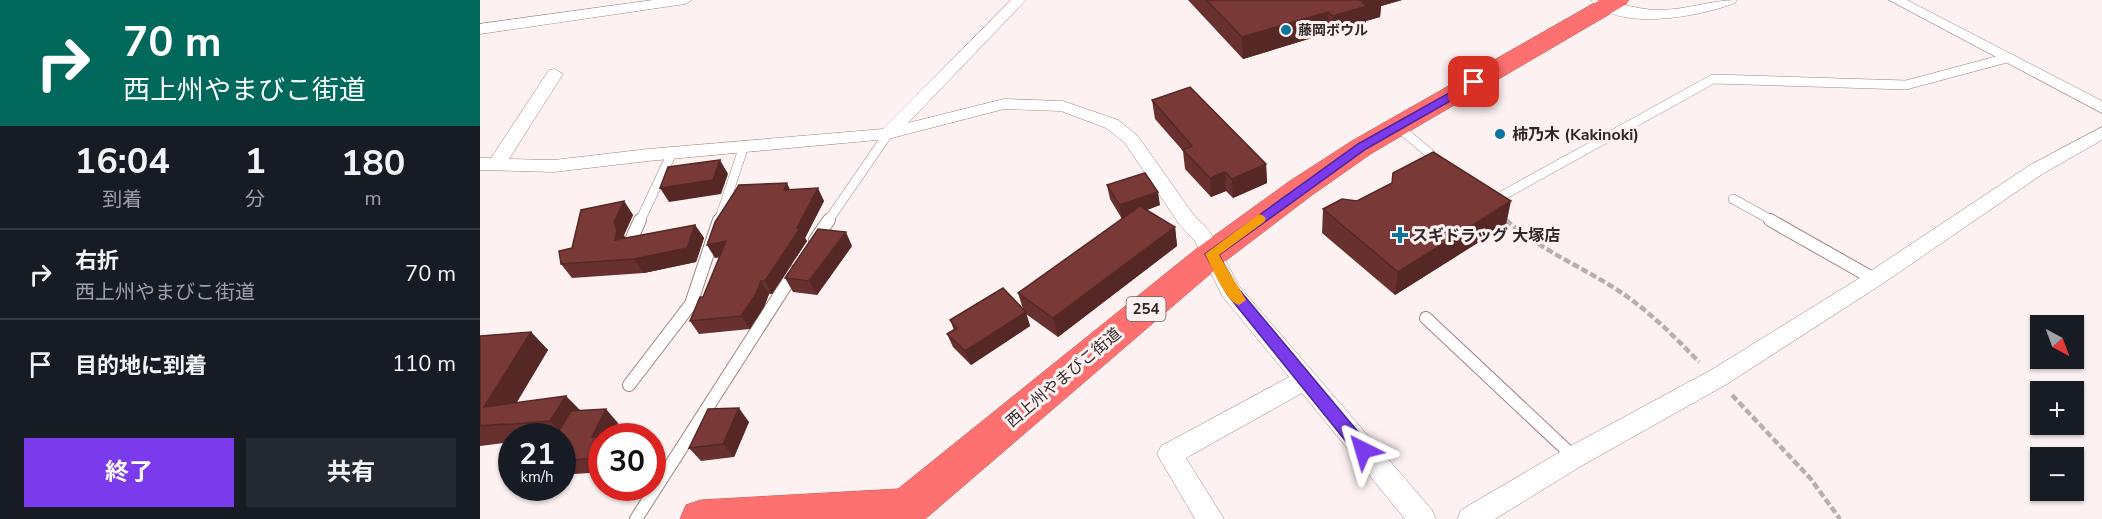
<!DOCTYPE html>
<html lang="ja">
<meta charset="utf-8">
<style>
:root{--surface:#171b24;--page:#242831;--text:#f1f3f6;--muted:#9ea1a6;--line:#363941;--accent:#7c3aed}
body{margin:0;font-family:"Nunito Sans","Noto Sans JP",sans-serif;background:var(--page);color:var(--text);height:100vh;display:flex;flex-direction:column;font-size:22px;white-space:nowrap}
*{box-sizing:border-box;margin:0}
p{font-size:20px;color:var(--muted)}
.icon{flex:none;width:33px;height:33px;fill:none;stroke:currentColor;stroke-width:2;stroke-linecap:round;stroke-linejoin:round}
.map{position:relative;flex:1;overflow:hidden}
.details{display:flex;flex-direction:column;background:var(--surface);width:480px}
.details>*{flex:none}
.top-card{background:#00695c;color:#fff;overflow:hidden}
.needle{width:39px;rotate:139deg}
.tools{position:absolute;left:1550px;top:315px;display:grid;gap:12px}
.tools a{display:grid;place-items:center;width:54px;height:54px;border-radius:0px;background:var(--surface);box-shadow:0 2px 4px #0004;font-size:30px}
.speed{position:absolute;left:18px;top:423px;display:flex;gap:12px;font-size:30px;font-weight:700;text-align:center}
.speed>*{display:grid;place-content:center;width:78px;height:78px;border-radius:50%;background:var(--surface);box-shadow:0 2px 4px #0004;line-height:1}
.speed small{font-size:15px;font-weight:400}
.speed .limit{border:9px solid #d22;background:#fff;color:#111}
.pin{position:absolute;display:grid;place-items:center;width:51px;height:51px;color:#fff;margin:-26px;border-radius:12px;box-shadow:0 3px 9px #0006}
.me{position:absolute;width:66px;margin:-33px;rotate:320deg;stroke-linejoin:round;filter:drop-shadow(0 0 4px #0008)}
.turn{display:flex;align-items:center;gap:21px;height:126px;padding:0 24px;font-size:27px}
.turn .icon{width:78px;height:78px;stroke-width:2.5}
.turn b{display:block;font-size:42px;line-height:51px}
.eta{display:flex;justify-content:space-evenly;align-items:center;height:102px;text-align:center}
.eta b{font-size:36px;font-weight:700;line-height:42px}
.primary-button{display:flex;gap:12px;margin-top:auto;padding:12px 24px}
.primary-button a{flex:1;height:69px;border-radius:0px;background:var(--accent);color:#fff;font-size:24px;font-weight:700;line-height:69px;text-align:center}
.primary-button a+a{background:var(--page);color:var(--text)}
ul{padding:0;list-style:none}
li{display:flex;align-items:center;gap:18px;height:90px;padding:0 24px;border-top:2px solid var(--line)}
li div{flex:1}
li b{display:block;font-size:22px}
li em{font-style:normal}
main{display:flex;flex:1;min-height:0}
.map>svg:first-child{display:block}
.lines{fill:none;stroke-linecap:round;stroke-linejoin:round}
.lane-far1-casing{stroke:#9d8381;stroke-width:10}
.lane-casing{stroke:#9d8381;stroke-width:14}
.street-casing{stroke:#9d8381;stroke-width:1}
.highway-casing{stroke:#b55655;stroke-width:1}
.path-far1{stroke:#b9aeae;stroke-width:3;stroke-dasharray:5 2;stroke-linecap:butt}
.path{stroke:#b9aeae;stroke-width:4.5;stroke-dasharray:7 3;stroke-linecap:butt}
.lane-far1{stroke:#fff;stroke-width:9}
.lane{stroke:#fff;stroke-width:12}
.street{fill:#fff;fill-rule:evenodd}
.highway{fill:#fc706f;fill-rule:evenodd}
.wall{fill:#68312f}
.shaded-wall{fill:#552826}
.building{fill:#793937;stroke:#552826;stroke-width:1.5}
.route{fill:#7c3aed;stroke:#51269a;stroke-width:1.5}
.slow{fill:#f59e0b}
.poi-dot{fill:#0876a0;stroke:#fdf2f1;stroke-width:2}
.labels{text-anchor:middle;stroke-width:6;stroke-linejoin:round;paint-order:stroke}
.far-poi-label{font-size:14px;font-weight:bold;fill:#312626;stroke:#fdf2f1;text-anchor:start}
.shield{fill:#fdf2f1;stroke:#6e6363;stroke-width:1.5}
.shield-label{font-size:15px;font-weight:bold;fill:#312626}
.poi-label{font-size:16px;font-weight:bold;fill:#312626;stroke:#fdf2f1;text-anchor:start}
.street-label{font-size:16px;fill:#312626;stroke:#fdf2f1}
</style>
<main>
<section class="details">
<div class="top-card">
<div class="turn"><svg class="icon" aria-label="right" viewBox="0 0 24 24"><path d="M7 20v-9h11M14 6l5 5-5 5"/></svg><div><b>70 m</b>西上州やまびこ街道</div></div>
</div>
<div class="eta">
<div><b>16:04</b><p>到着</p></div>
<div><b>1</b><p>分</p></div>
<div><b>180</b><p>m</p></div>
</div>
<ul>
<li><svg class="icon" aria-label="right" viewBox="0 0 24 24"><path d="M7 20v-9h11M14 6l5 5-5 5"/></svg><div><b>右折</b><p>西上州やまびこ街道</p></div><em>70 m</em></li>
<li><svg class="icon" aria-label="arrive" viewBox="0 0 24 24"><path d="M6 21V4h12l-3 4 3 4H6"/></svg><div><b>目的地に到着</b></div><em>110 m</em></li>
</ul>
<div class="primary-button"><a>終了</a><a>共有</a></div>
</section>
<div class="map">
<svg width="1622" height="519" viewBox="0 0 1622 519">
<rect width="100%" height="100%" fill="#fdf2f1"/>
<g class="lines">
<defs>
<g id="lane-far1">
<path d="M 917,126 L 961,163"/>
<path d="M 1253,199 L 1293,221"/>
<path d="M 1009,203 L 1233,79 L 1426,85 L 1527,58"/>
<path d="M 160,221 L 192,153"/>
<path d="M 239,221 L 264,146"/>
<path d="M 348,221 L 408,134"/>
</g>
<g id="lane">
<path d="M 1290,220 L 1394,279"/>
<path d="M 152,238 L 160,220"/>
<path d="M 335,240 L 349,220"/>
<path d="M 946,318 L 1094,457"/>
<path d="M 149,385 L 211,304 L 239,220"/>
<path d="M 156,519 L 315,271"/>
</g>
<g id="street">
<path d="M 173,0 L 212,0 L 205,4 L 0,34 L 0,24 Z"/>
<path d="M 531,0 L 546,0 L 428,123 L 524,99 L 583,101 L 638,120 L 657,135 L 713,214 L 730,232 L 759,286 L 952,510 L 956,519 L 925,519 L 822,393 L 706,458 L 744,519 L 715,519 L 677,454 L 681,446 L 809,377 L 743,297 L 715,241 L 699,224 L 645,143 L 626,128 L 581,111 L 524,109 L 408,139 L 168,161 L 74,172 L 0,170 L 0,158 L 11,158 L 69,70 L 75,69 L 83,74 L 29,159 L 74,160 L 168,149 L 403,129 Z"/>
<path d="M 1111,0 C 1134,0 1155,10 1179,10 C 1206,10 1231,0 1257,0 L 1255,3 C 1221,16 1138,33 1111,0 Z"/>
<path d="M 1409,0 L 1427,0 L 1622,101 L 1622,113 Z"/>
<path d="M 1622,127 L 1622,140 L 1564,173 L 1402,284 L 1247,384 L 1103,465 L 1015,519 L 977,519 L 981,510 L 1085,449 L 1231,370 L 1386,274 L 1550,165 Z"/>
</g>
<path id="highway" d="M 1120,0 L 1149,0 L 1145,5 L 892,153 L 832,195 L 744,262 L 445,519 L 200,519 L 206,505 L 221,500 L 418,489 L 720,246 L 810,181 L 872,141 Z"/>
</defs>
<use href="#lane-far1" class="lane-far1-casing"/>
<use href="#lane" class="lane-casing"/>
<use href="#street" class="street-casing"/>
<use href="#highway" class="highway-casing"/>
<path class="path-far1" d="M 1024,218 L 1028,221"/>
<g class="path">
<path d="M 1026,220 C 1057,247 1093,263 1128,284 C 1163,305 1191,333 1219,362"/>
<path d="M 1252,395 L 1330,478 L 1360,519"/>
</g>
<use href="#lane-far1" class="lane-far1"/>
<use href="#lane" class="lane"/>
<use href="#street" class="street"/>
<use href="#highway" class="highway"/>
</g>
<g class="wall">
<path d="M 708,0 L 922,0 L 901,6 L 900,17 L 886,21 L 885,27 L 852,37 L 848,33 L 763,59 Z"/>
<path d="M 672,100 L 786,164 L 787,183 L 753,198 L 746,191 L 731,197 L 705,169 L 703,151 L 675,119 Z"/>
<path d="M 627,185 L 680,205 L 667,210 L 695,227 L 697,246 L 578,337 L 546,314 L 550,326 L 491,365 L 473,347 L 467,334 L 474,330 L 470,320 L 543,309 L 538,293 L 642,219 L 630,199 Z"/>
<path d="M 310,189 L 344,201 L 325,238 L 327,241 L 292,294 L 289,294 L 284,307 L 270,329 L 219,334 L 210,321 L 223,297 L 240,257 L 235,258 Z"/>
<path d="M 144,201 L 153,215 L 144,235 L 145,238 L 215,225 L 224,238 L 216,262 L 164,273 L 92,278 L 81,264 Z"/>
<path d="M 843,209 L 1026,225 L 915,295 L 842,233 Z"/>
<path d="M 372,246 L 337,295 L 313,292 L 305,278 Z"/>
<path d="M 51,332 L 68,350 L 36,403 L 100,411 L 138,423 L 132,436 L 122,436 L 122,472 L 82,475 L 82,436 L 32,436 L 32,442 L 0,446 L 0,336 Z"/>
<path d="M 269,422 L 254,457 L 221,461 L 209,448 Z"/>
</g>
<g class="shaded-wall">
<path d="M 886,0 L 922,0 L 901,6 L 900,17 L 886,21 L 885,27 L 852,37 L 853,16 Z"/>
<path d="M 848,12 L 848,33 L 763,59 L 762,37 Z"/>
<path d="M 240,160 L 248,174 L 241,194 L 189,202 L 180,188 Z"/>
<path d="M 786,164 L 787,183 L 753,198 L 752,179 Z"/>
<path d="M 745,172 L 746,191 L 731,197 L 730,178 Z"/>
<path d="M 307,183 L 313,196 L 304,190 Z"/>
<path d="M 338,188 L 344,201 L 325,238 L 327,241 L 292,294 L 285,281 Z"/>
<path d="M 678,192 L 680,205 L 642,219 L 639,205 Z"/>
<path d="M 144,201 L 153,215 L 144,235 L 147,245 L 135,240 L 134,222 Z"/>
<path d="M 1031,201 L 1026,225 L 915,295 L 918,272 Z"/>
<path d="M 215,225 L 224,238 L 216,262 L 164,273 L 154,259 Z"/>
<path d="M 695,227 L 697,246 L 578,337 L 573,318 Z"/>
<path d="M 366,232 L 372,246 L 337,295 L 329,281 Z"/>
<path d="M 246,241 L 254,254 L 235,258 L 227,245 Z"/>
<path d="M 281,281 L 289,294 L 284,307 L 270,329 L 261,316 Z"/>
<path d="M 546,312 L 550,326 L 491,365 L 485,351 Z"/>
<path d="M 51,332 L 68,350 L 24,424 L 4,407 Z"/>
<path d="M 86,396 L 103,413 L 88,439 L 70,421 Z"/>
<path d="M 259,408 L 269,422 L 254,457 L 243,444 Z"/>
<path d="M 126,409 L 138,423 L 132,436 L 112,437 Z"/>
<path d="M 122,452 L 122,462 L 118,458 Z"/>
</g>
<g class="building">
<path d="M 726,0 L 886,0 L 881,1 L 887,6 L 853,16 L 848,12 L 762,37 Z"/>
<path d="M 710,87 L 786,164 L 752,179 L 745,172 L 730,178 L 703,150 L 712,146 L 672,100 Z"/>
<path d="M 953,152 L 1031,201 L 918,272 L 843,209 L 862,199 L 877,201 L 912,183 L 913,173 Z"/>
<path d="M 240,160 L 233,180 L 180,188 L 188,167 Z"/>
<path d="M 665,173 L 678,192 L 639,205 L 627,185 Z"/>
<path d="M 307,183 L 304,190 L 338,188 L 317,228 L 320,228 L 285,281 L 281,281 L 276,294 L 261,316 L 210,321 L 220,297 L 223,297 L 246,241 L 227,245 L 235,222 L 259,185 Z"/>
<path d="M 144,201 L 134,222 L 137,231 L 135,240 L 215,225 L 207,248 L 154,259 L 81,264 L 79,251 L 92,248 L 101,210 Z"/>
<path d="M 660,206 L 695,227 L 573,318 L 538,293 Z"/>
<path d="M 338,229 L 366,232 L 329,281 L 305,278 Z"/>
<path d="M 523,288 L 546,312 L 485,351 L 467,334 L 477,328 L 470,320 Z"/>
<path d="M 51,332 L 4,407 L 86,396 L 70,421 L 22,425 L 23,424 L 0,426 L 0,336 Z"/>
<path d="M 259,408 L 243,444 L 209,448 L 228,409 Z"/>
<path d="M 126,409 L 112,437 L 122,437 L 122,452 L 118,458 L 82,461 L 82,436 L 76,436 L 91,411 Z"/>
</g>
<path class="route" d="M 994,79 L 998,80 L 998,85 L 886,149 L 739,255 L 757,287 L 889,445 L 892,450 L 889,455 L 883,457 L 877,455 L 747,294 L 725,254 L 878,144 Z"/>
<path class="slow" d="M 779,214 L 784,216 L 786,219 L 784,222 L 739,255 L 766,300 L 759,305 C 745,301 732,267 725,254 Z"/>
<g class="poi-dot">
<circle cx="806" cy="30" r="6"/>
<circle cx="1020" cy="134" r="6"/>
<path d="M917 226h6v6h6v6h-6v6h-6v-6h-6v-6h6z"/>
</g>
<g class="labels">
<g class="far-poi-label">
<text x="818" y="35">藤岡ボウル</text>
</g>
<rect class="shield" x="646.5" y="297" width="39" height="24" rx="4.5"/>
<g class="shield-label">
<text x="666" y="314">254</text>
</g>
<g class="poi-label">
<text x="1032" y="140">柿乃木 (Kakinoki)</text>
<text x="932" y="241">スギドラッグ 大塚店</text>
</g>
<g class="street-label">
<text transform="translate(583 377) rotate(-40)" y="6">西上州やまびこ街道</text>
</g>
</g>
</svg>
<div class="tools">
<a><svg class="needle" viewBox="-14 -14 28 28"><path d="M0-13l5 13h-10z" fill="#e53935"/><path d="M0 13l5-13h-10z" fill="#9ea1a6"/></svg></a>
<a>+</a>
<a>−</a>
</div>
<div class="speed"><div>21<small>km/h</small></div><div class="limit">30</div></div>
<div class="pin" style="left:994px;top:82px;background:#d93025"><svg class="icon" aria-label="arrive" viewBox="0 0 24 24"><path d="M6 21V4h12l-3 4 3 4H6"/></svg></div>
<svg class="me" style="left:883px;top:450px" viewBox="-20 -20 40 40"><path d="M0-17L14 15 0 8-14 15z" fill="#7c3aed" stroke="#fff" stroke-width="4"/></svg>
</div>
</main>
